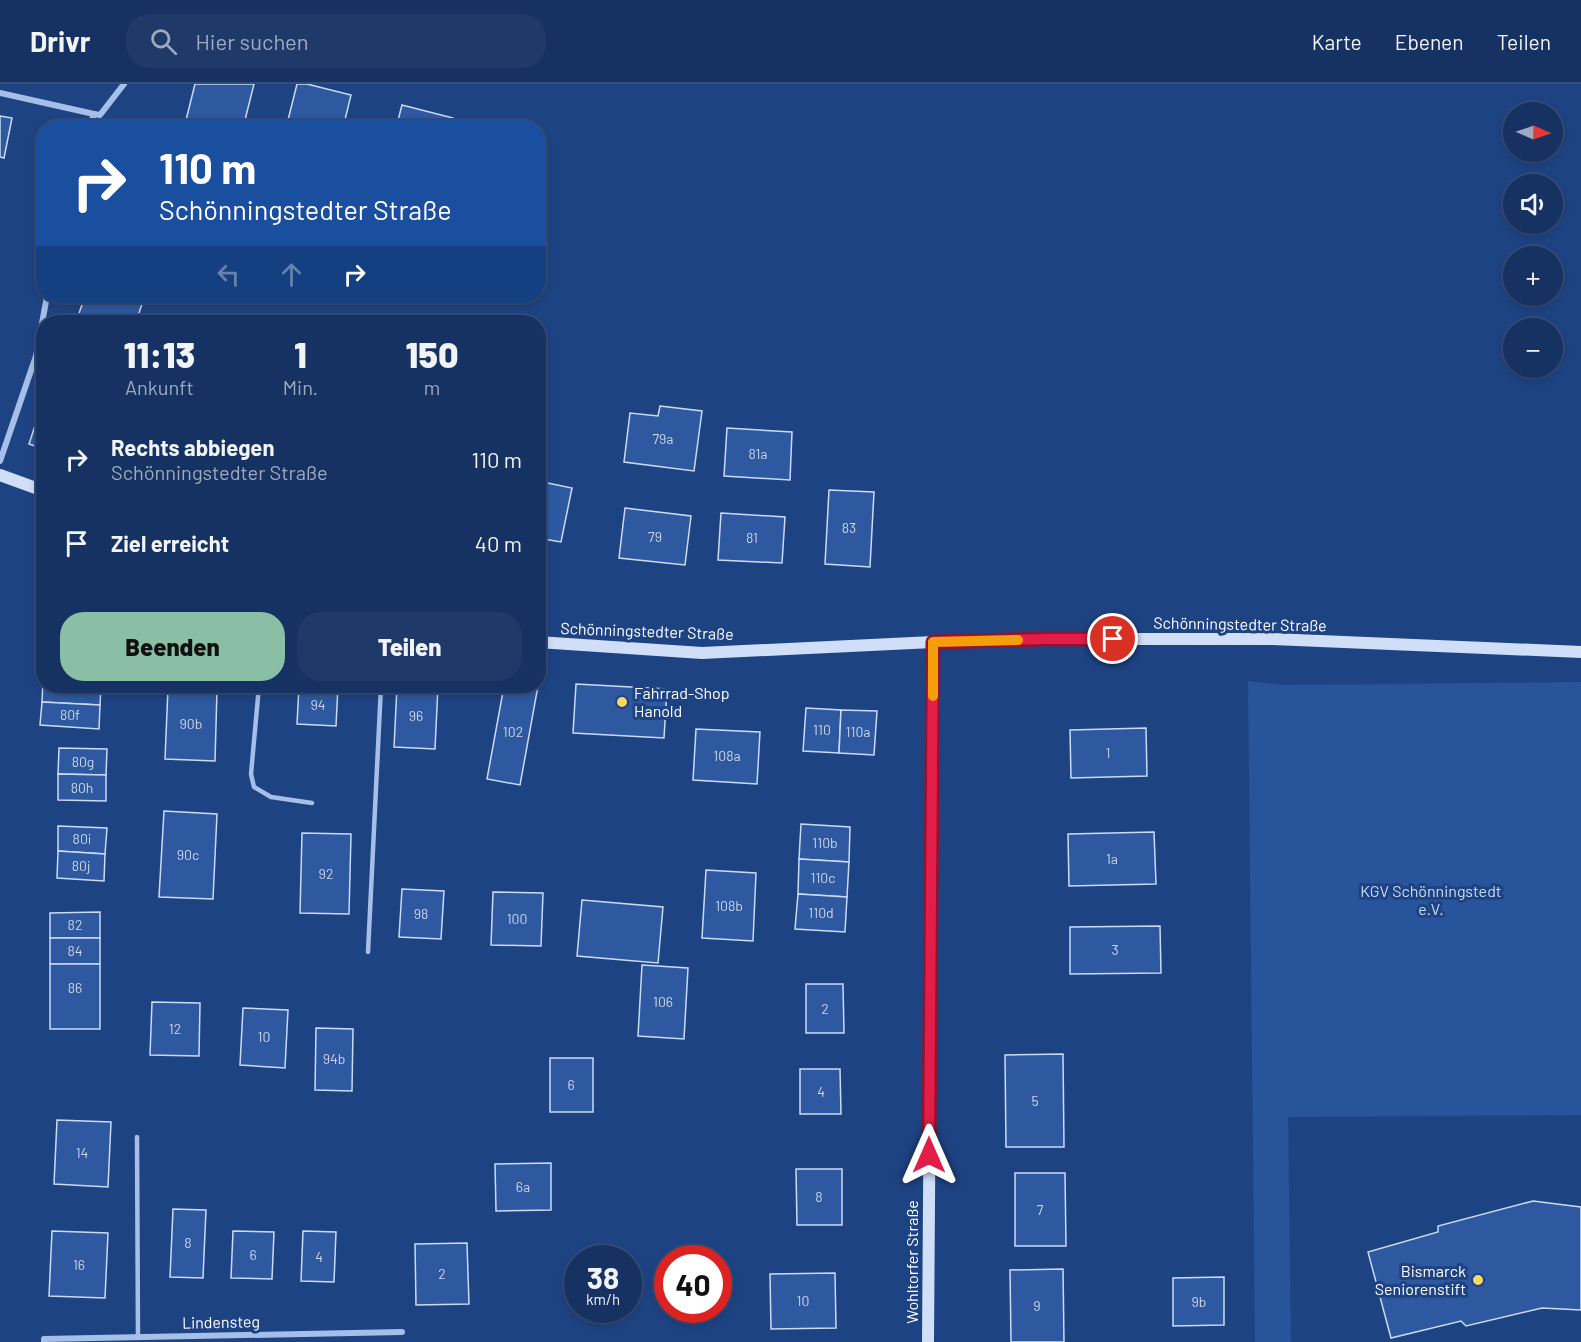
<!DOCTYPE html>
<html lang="de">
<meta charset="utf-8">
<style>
:root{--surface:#163262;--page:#1f3a68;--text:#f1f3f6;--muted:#9eaabe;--line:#354d77;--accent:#8abfa5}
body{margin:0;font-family:Barlow,sans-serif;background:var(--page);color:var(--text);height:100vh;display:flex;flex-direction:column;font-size:22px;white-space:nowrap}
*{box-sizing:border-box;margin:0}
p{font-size:20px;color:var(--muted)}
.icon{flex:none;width:33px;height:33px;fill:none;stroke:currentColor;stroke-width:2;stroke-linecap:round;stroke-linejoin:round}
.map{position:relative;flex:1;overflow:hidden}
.side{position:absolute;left:36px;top:231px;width:510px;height:378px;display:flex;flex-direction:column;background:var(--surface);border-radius:24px;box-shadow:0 3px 9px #0003,0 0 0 2px var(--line)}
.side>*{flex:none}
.guide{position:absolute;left:36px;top:36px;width:510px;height:183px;border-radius:24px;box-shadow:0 3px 9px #0003,0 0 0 2px var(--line);background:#1a4fa0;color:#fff;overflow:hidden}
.needle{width:39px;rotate:92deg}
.controls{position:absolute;left:1503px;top:18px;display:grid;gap:12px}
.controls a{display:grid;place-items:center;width:60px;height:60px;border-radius:50%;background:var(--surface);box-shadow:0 3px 9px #0003,0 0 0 2px var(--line);font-size:30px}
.speed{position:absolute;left:564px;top:1161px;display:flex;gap:12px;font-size:30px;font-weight:700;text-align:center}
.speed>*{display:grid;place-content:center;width:78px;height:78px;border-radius:50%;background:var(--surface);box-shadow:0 3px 9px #0003,0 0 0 2px var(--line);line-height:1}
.speed small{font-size:15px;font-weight:400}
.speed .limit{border:9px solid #d22;background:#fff;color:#111}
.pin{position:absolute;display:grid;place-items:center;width:51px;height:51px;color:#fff;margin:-26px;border:3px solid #fff;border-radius:50%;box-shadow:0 2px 6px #0007}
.me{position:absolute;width:66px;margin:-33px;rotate:0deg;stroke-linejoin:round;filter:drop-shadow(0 0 4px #0008)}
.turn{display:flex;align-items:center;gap:21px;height:126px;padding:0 24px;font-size:27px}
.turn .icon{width:78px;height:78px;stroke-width:2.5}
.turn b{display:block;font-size:42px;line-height:51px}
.lanes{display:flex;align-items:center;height:57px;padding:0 24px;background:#0003;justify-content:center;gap:30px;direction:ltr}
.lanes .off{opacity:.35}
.eta{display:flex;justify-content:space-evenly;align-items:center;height:102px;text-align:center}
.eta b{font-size:36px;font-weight:800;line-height:42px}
.cta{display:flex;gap:12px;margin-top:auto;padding:12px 24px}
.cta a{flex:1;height:69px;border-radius:24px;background:var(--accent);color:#111;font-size:24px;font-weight:800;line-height:69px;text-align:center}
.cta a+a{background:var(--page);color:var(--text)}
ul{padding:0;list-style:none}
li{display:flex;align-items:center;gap:18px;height:84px;padding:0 24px}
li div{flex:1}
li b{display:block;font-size:22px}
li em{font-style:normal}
header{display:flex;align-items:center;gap:36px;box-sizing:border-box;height:84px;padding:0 30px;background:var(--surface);border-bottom:2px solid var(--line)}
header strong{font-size:28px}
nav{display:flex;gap:33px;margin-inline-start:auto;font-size:21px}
.search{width:420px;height:54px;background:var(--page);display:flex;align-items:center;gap:15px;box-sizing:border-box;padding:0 21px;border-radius:24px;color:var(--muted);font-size:22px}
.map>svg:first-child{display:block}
.green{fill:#28549b}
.building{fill:#2e59a0;stroke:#c9dbf7;stroke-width:1.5}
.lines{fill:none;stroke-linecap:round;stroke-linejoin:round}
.lane{stroke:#a5bfe9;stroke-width:4.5}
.street{stroke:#a5bfe9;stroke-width:6}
.secondary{stroke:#d0def7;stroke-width:12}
.route-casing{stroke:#92132f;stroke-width:15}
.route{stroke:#e11d48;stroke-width:10}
.slow{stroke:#f59e0b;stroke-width:10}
.poi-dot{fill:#f8d764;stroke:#1e4383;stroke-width:2}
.labels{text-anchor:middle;stroke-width:6;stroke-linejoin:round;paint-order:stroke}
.number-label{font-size:14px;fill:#cbd6e7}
.street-label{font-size:16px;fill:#fff;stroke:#1e4383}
.poi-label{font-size:16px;fill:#fff;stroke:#1e4383;text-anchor:start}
.park-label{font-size:16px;fill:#c9dbf7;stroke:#1e4383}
</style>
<header>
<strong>Drivr</strong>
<div class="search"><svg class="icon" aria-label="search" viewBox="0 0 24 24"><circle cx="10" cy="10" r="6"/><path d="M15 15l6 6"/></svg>Hier suchen</div>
<nav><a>Karte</a><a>Ebenen</a><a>Teilen</a></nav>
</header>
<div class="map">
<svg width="1581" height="1258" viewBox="0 0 1581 1258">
<rect width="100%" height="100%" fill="#1e4383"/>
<path class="green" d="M 1248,597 L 1284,601 L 1581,598 L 1581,1031 L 1288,1033 L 1291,1258 L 1255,1258 Z"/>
<g class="building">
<path d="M 195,0 L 254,0 L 243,44 L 184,44 Z"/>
<path d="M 297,0 L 307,0 L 351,11 L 343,44 L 286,44 Z"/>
<path d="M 402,21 L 453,34 L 450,44 L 396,44 Z"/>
<path d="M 0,32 L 12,34 L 4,74 L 0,73 Z"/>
<path d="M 85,212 L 119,212 L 142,220 L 136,238 L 76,238 Z"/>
<path d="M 44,314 L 44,365 L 29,360 Z"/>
<path d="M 660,322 L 702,327 L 694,387 L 624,378 L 630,329 L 658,332 Z"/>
<path d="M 727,344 L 792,348 L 790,396 L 724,392 Z"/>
<path d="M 538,397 L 572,404 L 561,458 L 538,454 Z"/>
<path d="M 829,406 L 874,408 L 870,483 L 825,480 Z"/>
<path d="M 625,424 L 691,432 L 685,481 L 619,474 Z"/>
<path d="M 721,429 L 785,433 L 782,479 L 718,476 Z"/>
<path d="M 43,594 L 44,602 L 101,602 L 100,621 L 42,618 Z"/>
<path d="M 576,600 L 667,605 L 664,654 L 573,649 Z"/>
<path d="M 299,602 L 338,602 L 336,642 L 297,640 Z"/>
<path d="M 397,602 L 438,602 L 435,665 L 394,663 Z"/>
<path d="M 504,602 L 538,602 L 520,701 L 487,695 Z"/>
<path d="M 168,604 L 217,606 L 215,677 L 165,675 Z"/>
<path d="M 42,618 L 100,621 L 99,645 L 40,641 Z"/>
<path d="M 806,624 L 841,626 L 839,669 L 803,667 Z"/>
<path d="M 841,626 L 877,627 L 874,671 L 839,669 Z"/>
<path d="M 1146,644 L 1147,692 L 1071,694 L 1070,646 Z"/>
<path d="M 696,645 L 760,648 L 757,700 L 693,696 Z"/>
<path d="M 59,664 L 107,665 L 106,691 L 58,690 Z"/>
<path d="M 58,690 L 106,691 L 106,717 L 58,716 Z"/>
<path d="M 164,727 L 217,730 L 213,815 L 159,813 Z"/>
<path d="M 801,740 L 850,743 L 849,778 L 799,775 Z"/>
<path d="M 58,742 L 107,744 L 105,770 L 58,767 Z"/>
<path d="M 1154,748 L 1156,800 L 1069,802 L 1068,750 Z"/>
<path d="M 302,749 L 351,750 L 349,830 L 300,829 Z"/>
<path d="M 58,767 L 105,770 L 104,797 L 57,794 Z"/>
<path d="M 799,775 L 849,778 L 847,813 L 798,810 Z"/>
<path d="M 706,786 L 756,789 L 753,857 L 702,854 Z"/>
<path d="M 402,805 L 444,807 L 441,855 L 399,853 Z"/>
<path d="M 493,808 L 543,809 L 541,862 L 491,861 Z"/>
<path d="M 798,810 L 847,813 L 845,848 L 795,845 Z"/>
<path d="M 582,816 L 663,823 L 658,879 L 577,872 Z"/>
<path d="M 100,828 L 100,854 L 50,854 L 50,829 Z"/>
<path d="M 1160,842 L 1161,889 L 1070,890 L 1070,843 Z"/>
<rect x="50" y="854" width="50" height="26"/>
<rect x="50" y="880" width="50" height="65"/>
<path d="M 642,881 L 688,884 L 684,955 L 638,952 Z"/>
<path d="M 806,900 L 843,900 L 844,949 L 806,949 Z"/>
<path d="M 152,918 L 200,919 L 199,972 L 150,971 Z"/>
<path d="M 243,924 L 288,926 L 285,984 L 240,981 Z"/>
<path d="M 316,944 L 353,945 L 352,1007 L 315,1006 Z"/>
<path d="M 1063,970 L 1064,1063 L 1006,1063 L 1005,971 Z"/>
<rect x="550" y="974" width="43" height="54"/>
<path d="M 800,985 L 840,985 L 841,1030 L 800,1030 Z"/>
<path d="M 57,1036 L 111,1038 L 108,1103 L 54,1100 Z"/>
<path d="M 551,1079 L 551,1126 L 496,1127 L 495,1080 Z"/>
<path d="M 796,1085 L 842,1085 L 842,1141 L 797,1141 Z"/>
<path d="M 1015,1089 L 1065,1089 L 1066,1162 L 1015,1162 Z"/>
<path d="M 1533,1117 L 1581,1123 L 1581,1226 L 1542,1224 L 1466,1242 L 1461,1237 L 1391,1254 L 1368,1168 L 1438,1148 L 1438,1142 Z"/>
<path d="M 173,1125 L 206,1126 L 203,1194 L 170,1193 Z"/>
<path d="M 52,1147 L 108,1149 L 105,1214 L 49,1212 Z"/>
<path d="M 233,1147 L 274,1148 L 272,1195 L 231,1194 Z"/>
<path d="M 303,1147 L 336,1148 L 334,1198 L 301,1197 Z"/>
<path d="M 467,1159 L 469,1220 L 416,1221 L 415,1160 Z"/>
<path d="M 1063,1185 L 1064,1258 L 1011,1258 L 1010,1186 Z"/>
<path d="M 835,1189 L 836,1244 L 771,1245 L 770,1190 Z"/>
<path d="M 1224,1193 L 1224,1241 L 1173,1242 L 1173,1194 Z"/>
</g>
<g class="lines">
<g class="lane">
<path d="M 271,212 L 295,217"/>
<path d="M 259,602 L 251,690 L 254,703 L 271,713 L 312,719"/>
<path d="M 368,868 L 381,602"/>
<path d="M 137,1053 L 138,1254"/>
</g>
<g class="street">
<path d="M 0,9 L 94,30"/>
<path d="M 89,44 L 94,30 L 100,31 L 124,0"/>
<path d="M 0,377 L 36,272 L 47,212"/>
<path d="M 44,1258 L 44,1255 L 402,1248"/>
</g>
<g class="secondary">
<path d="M 0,391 L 44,407"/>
<path d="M 538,558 L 702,569 L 933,558 L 1044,555 L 1273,555 L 1581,568"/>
<path d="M 928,1258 L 933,558"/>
</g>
</g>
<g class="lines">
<defs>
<path id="route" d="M 929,1071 L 933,558 L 1044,555 L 1113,555"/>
</defs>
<use href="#route" class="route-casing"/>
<use href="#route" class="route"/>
<path class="slow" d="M 933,612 L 933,558 L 1018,556"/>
</g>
<g class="poi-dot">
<circle cx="622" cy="618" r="6"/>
<circle cx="1478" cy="1196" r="6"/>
</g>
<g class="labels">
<g class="number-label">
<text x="663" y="360">79a</text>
<text x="758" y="375">81a</text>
<text x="849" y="449">83</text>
<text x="655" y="458">79</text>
<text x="752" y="459">81</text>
<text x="318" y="626">94</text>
<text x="70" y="636">80f</text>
<text x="416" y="637">96</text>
<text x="191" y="645">90b</text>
<text x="822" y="651">110</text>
<text x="513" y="653">102</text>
<text x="858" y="653">110a</text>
<text x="1108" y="674">1</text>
<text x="727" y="677">108a</text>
<text x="83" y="683">80g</text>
<text x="82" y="709">80h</text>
<text x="82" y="760">80i</text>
<text x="825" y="764">110b</text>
<text x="188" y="776">90c</text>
<text x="1112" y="780">1a</text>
<text x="81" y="787">80j</text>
<text x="326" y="795">92</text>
<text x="823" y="799">110c</text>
<text x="729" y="827">108b</text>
<text x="821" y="834">110d</text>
<text x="421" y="835">98</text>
<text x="517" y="840">100</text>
<text x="75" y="846">82</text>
<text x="1115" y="871">3</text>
<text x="75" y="872">84</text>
<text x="75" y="909">86</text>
<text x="663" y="923">106</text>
<text x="825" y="930">2</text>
<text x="175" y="950">12</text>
<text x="264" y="958">10</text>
<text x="334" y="980">94b</text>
<text x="571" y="1006">6</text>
<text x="821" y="1013">4</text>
<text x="1035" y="1022">5</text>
<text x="82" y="1074">14</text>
<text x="523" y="1108">6a</text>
<text x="819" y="1118">8</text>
<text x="1040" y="1131">7</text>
<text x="188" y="1164">8</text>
<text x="253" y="1176">6</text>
<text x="319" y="1178">4</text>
<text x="79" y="1186">16</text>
<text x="442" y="1195">2</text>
<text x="803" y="1222">10</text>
<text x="1199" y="1223">9b</text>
<text x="1037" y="1227">9</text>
</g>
<g class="street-label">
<text transform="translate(1240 540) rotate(1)" y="6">Schönningstedter Straße</text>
<text transform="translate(647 547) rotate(2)" y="6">Schönningstedter Straße</text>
<text transform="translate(912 1178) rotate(-90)" y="6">Wohltorfer Straße</text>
<text transform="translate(221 1238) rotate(-1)" y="6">Lindensteg</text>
</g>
<g class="poi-label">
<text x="634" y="615">Fahrrad-Shop<tspan x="634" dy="18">Hanold</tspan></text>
<text x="1466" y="1193" text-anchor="end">Bismarck<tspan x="1466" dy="18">Seniorenstift</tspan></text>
</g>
<g class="park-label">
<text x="1431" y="813">KGV Schönningstedt<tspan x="1431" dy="18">e.V.</tspan></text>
</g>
</g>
</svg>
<div class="controls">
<a><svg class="needle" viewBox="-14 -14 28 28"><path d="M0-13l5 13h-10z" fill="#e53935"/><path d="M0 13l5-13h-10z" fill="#9eaabe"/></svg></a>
<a><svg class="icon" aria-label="sound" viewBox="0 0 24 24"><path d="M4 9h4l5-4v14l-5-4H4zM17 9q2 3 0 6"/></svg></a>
<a>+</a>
<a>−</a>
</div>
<div class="speed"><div>38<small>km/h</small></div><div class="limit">40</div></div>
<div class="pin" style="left:1113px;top:555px;background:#d93025"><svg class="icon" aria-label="arrive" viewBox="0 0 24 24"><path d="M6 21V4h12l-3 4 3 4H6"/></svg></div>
<svg class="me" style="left:929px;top:1071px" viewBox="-20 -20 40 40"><path d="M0-17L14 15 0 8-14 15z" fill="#e11d48" stroke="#fff" stroke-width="4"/></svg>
<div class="guide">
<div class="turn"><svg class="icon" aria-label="right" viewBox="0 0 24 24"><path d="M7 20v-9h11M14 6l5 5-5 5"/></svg><div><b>110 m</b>Schönningstedter Straße</div></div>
<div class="lanes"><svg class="icon off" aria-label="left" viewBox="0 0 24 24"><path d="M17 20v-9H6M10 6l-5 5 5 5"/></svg><svg class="icon off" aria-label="ahead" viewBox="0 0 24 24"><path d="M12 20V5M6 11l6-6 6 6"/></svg><svg class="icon" aria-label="right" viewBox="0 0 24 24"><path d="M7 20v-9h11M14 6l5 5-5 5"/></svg></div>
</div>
<section class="side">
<div class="eta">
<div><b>11:13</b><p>Ankunft</p></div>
<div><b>1</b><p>Min.</p></div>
<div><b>150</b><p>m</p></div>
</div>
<ul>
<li><svg class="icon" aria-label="right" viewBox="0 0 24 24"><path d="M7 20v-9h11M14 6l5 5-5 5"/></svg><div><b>Rechts abbiegen</b><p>Schönningstedter Straße</p></div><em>110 m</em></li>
<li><svg class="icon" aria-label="arrive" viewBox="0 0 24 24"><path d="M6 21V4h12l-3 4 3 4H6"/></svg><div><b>Ziel erreicht</b></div><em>40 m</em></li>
</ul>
<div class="cta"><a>Beenden</a><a>Teilen</a></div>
</section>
</div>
